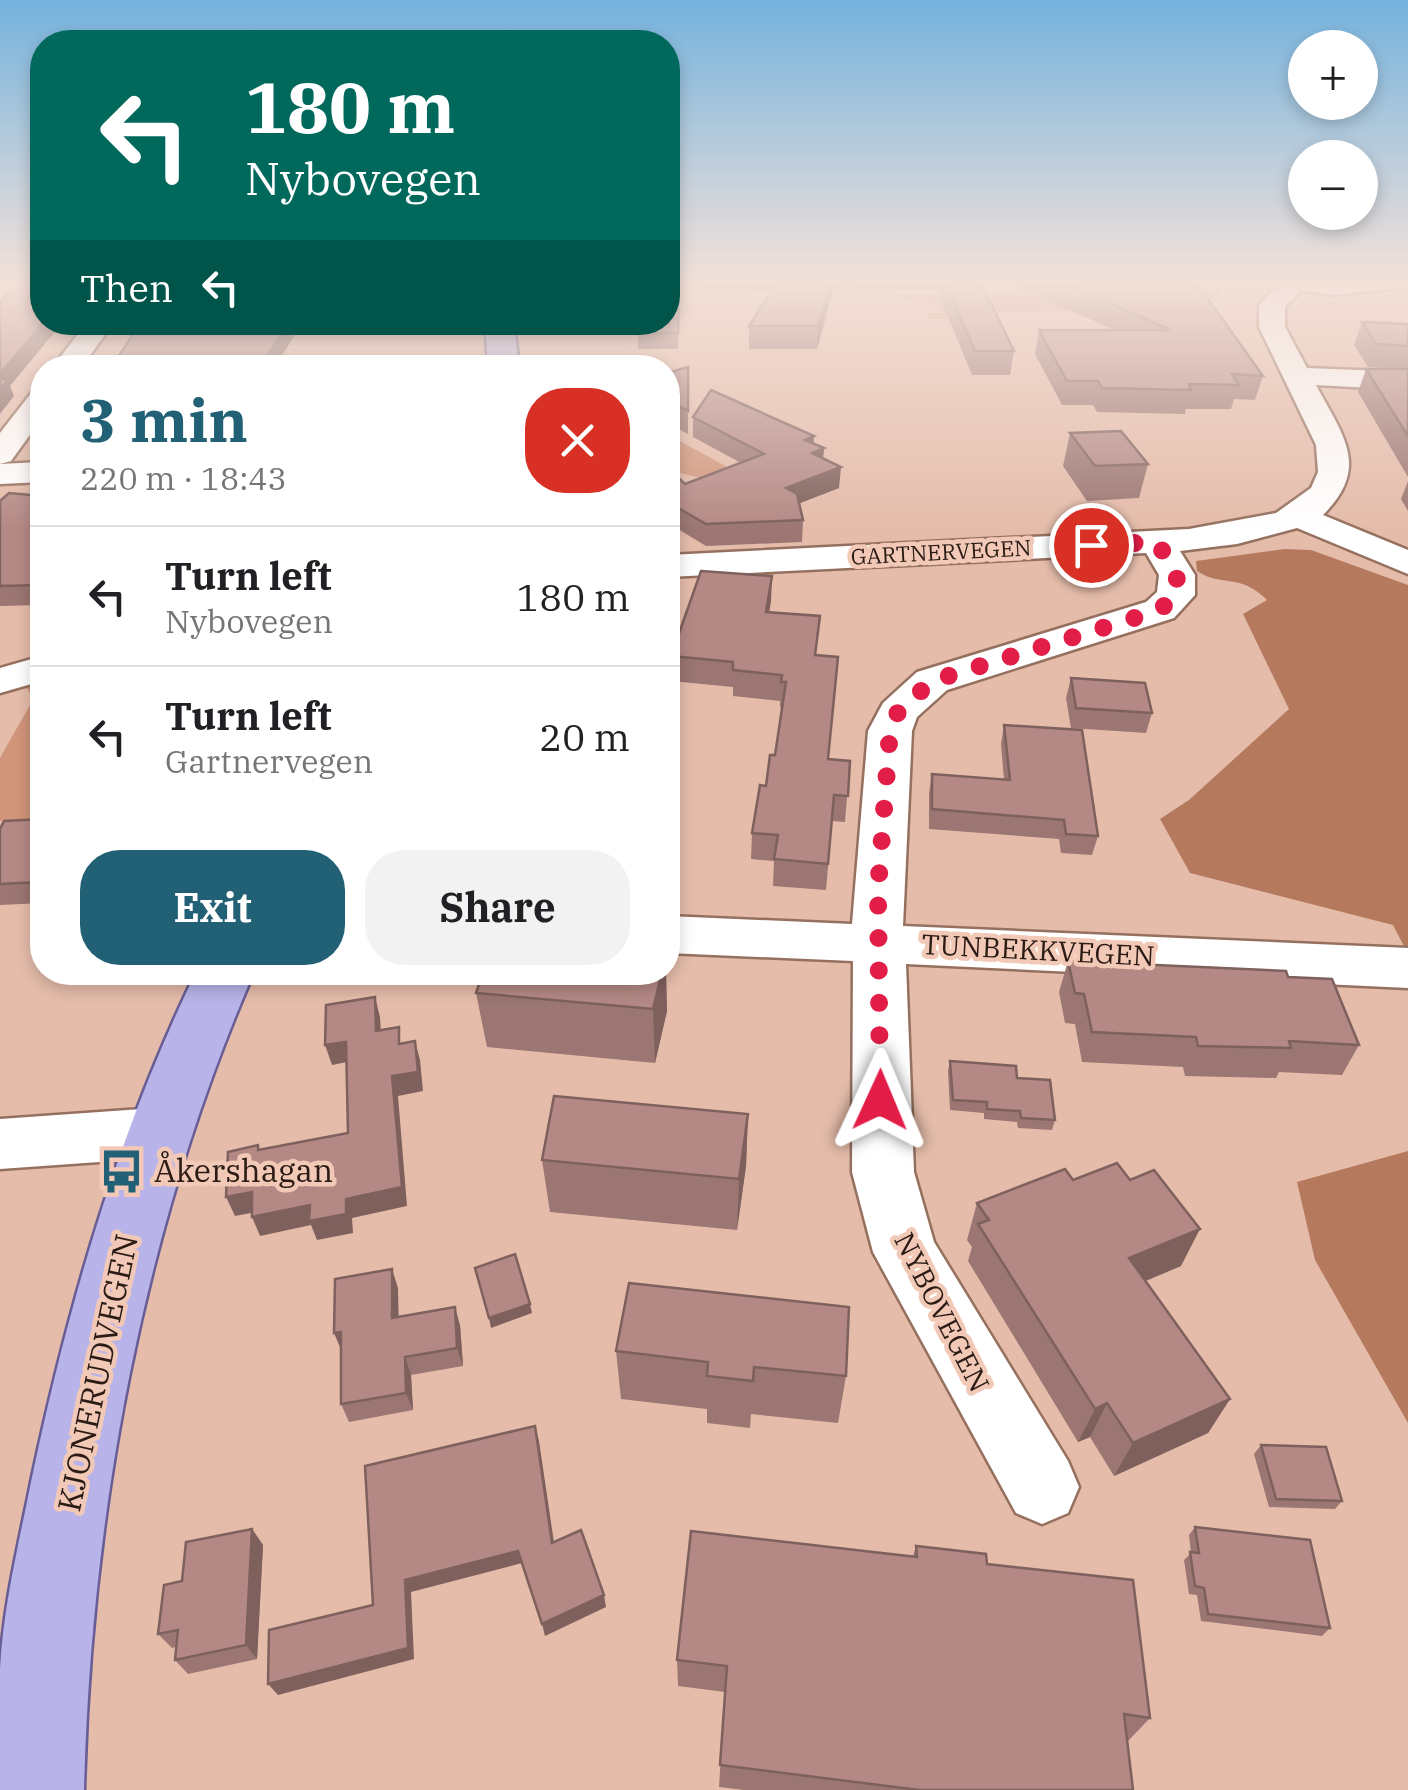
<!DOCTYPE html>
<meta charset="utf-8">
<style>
:root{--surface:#fff;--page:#f2f2f2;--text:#202124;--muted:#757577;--line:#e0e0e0;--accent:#226076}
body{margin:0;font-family:"IBM Plex Serif",serif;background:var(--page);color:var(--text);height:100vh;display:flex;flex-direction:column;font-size:38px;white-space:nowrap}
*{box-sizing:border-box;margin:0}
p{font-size:32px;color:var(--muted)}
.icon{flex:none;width:55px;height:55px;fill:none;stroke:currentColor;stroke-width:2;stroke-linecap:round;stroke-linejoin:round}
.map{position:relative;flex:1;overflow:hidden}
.side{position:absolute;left:30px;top:355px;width:650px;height:630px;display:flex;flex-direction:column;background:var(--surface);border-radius:40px;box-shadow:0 5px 15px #0003}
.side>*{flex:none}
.guide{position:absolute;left:30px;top:30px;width:650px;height:305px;border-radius:40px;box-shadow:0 5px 15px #0003;background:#00695c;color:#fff;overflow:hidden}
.controls{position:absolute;left:1288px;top:30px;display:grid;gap:20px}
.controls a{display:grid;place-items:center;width:90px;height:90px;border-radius:50%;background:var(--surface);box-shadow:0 5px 15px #0003;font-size:50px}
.pin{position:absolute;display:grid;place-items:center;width:85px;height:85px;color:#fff;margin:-42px;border:5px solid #fff;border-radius:50%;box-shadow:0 2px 10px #0007}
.me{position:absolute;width:110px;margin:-55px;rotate:1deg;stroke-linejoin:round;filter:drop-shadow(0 0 8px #0008)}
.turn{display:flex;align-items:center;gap:35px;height:210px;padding:0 50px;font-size:45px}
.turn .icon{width:130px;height:130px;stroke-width:2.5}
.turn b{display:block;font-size:70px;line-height:85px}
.then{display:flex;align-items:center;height:95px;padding:0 50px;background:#0003;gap:20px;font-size:38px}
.round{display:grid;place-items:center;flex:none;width:105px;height:105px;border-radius:40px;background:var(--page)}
.headline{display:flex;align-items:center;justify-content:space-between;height:170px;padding:0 50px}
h1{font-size:60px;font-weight:700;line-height:75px;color:var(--accent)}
.button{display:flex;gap:20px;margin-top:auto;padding:20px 50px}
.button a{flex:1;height:115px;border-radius:40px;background:var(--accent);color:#fff;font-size:40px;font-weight:700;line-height:115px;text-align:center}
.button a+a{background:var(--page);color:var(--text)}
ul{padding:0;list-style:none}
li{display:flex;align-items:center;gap:30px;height:140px;padding:0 50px;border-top:2px solid var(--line)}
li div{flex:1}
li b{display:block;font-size:38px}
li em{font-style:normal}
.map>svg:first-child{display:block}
.green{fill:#d0957a}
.forest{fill:#b57a5e}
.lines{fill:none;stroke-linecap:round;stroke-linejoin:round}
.minor-casing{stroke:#95705f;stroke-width:5}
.major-casing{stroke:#685e95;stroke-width:5}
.minor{fill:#fff;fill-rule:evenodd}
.major{fill:#b8b4e9;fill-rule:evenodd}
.wall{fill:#9b7672}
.shaded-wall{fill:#7e605d}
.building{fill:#b48985;stroke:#7e605d;stroke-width:2.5}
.route{stroke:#e11d48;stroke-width:18;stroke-dasharray:0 32.4}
.labels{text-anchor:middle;stroke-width:9;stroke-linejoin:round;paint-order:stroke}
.far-street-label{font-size:22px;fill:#2a1b15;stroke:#f2c9b6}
.street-label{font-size:28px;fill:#2a1b15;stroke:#f2c9b6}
.near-poi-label{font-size:32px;fill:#2a1b15;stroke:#f2c9b6;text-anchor:start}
.near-street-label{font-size:32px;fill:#2a1b15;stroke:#f2c9b6}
</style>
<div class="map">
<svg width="1408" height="1790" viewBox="0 0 1408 1790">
<rect width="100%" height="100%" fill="#e5bcaa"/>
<g class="green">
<path d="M 998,279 L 1217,279 L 1221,298 L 1112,309 L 971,313 L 971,319 L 927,319 L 928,313 L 942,313 L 939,307 L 886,294 L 987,295 L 998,291 Z"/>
<path d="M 674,438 L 744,476 L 701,478 L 668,470 L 668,441 Z"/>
<path d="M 42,678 L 42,820 L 0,821 L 0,758 L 34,698 L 25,686 Z"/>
</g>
<g class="forest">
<path d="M 1284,549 L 1311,550 L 1408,585 L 1408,954 L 1393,925 L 1190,873 L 1160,819 L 1189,800 L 1289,709 L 1243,614 L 1267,600 C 1239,572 1222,588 1197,571 L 1196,561 Z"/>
<path d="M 1408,1151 L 1408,1423 L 1315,1260 L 1297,1182 Z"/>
</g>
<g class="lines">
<defs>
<g id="minor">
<path d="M 1284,279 L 1408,279 L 1408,287 L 1334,295 L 1301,291 L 1285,307 L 1285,327 L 1307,368 L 1408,372 L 1408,390 L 1316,385 C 1343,436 1371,467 1323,515 L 1408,550 L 1408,574 L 1297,528 L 1237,544 L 1180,551 L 1195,575 L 1195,595 L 1174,618 L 947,690 L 917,717 L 912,731 L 903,926 L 1408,948 L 1408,988 L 906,964 L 914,1172 L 934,1242 L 1068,1461 L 1079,1487 L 1068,1513 L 1042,1524 L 1016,1513 L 873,1252 L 852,1172 L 853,961 L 668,953 L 668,916 L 852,924 L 868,731 L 883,703 L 917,672 L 1146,602 L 1157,592 L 1159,575 L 1146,553 L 668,577 L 668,555 L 1189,529 L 1276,513 L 1311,488 L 1318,472 L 1316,445 L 1259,327 L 1259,305 Z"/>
<path d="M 87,322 L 114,322 L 81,368 L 52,368 Z"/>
<path d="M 42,389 L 42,418 L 11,461 L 0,464 L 0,433 L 32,392 Z"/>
<path d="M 42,462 L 42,482 L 0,484 L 0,464 Z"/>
<path d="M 42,656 L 42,681 L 0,693 L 0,668 Z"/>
<path d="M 156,1108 L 177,1115 L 186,1133 L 177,1151 L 156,1158 L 0,1169 L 0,1119 Z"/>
</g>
<g id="major">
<path d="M 485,322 L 514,322 L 519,368 L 488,368 Z"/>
<path d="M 196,972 L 254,972 C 143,1227 91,1513 84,1790 L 0,1790 C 0,1750 0,1709 0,1669 C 3,1607 19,1543 31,1482 C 68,1306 117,1135 196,972 Z"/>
</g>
</defs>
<use href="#minor" class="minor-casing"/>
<use href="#major" class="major-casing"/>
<use href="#minor" class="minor"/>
<use href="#major" class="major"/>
</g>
<g class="wall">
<path d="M 691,279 L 979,279 L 1014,351 L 1010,375 L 972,375 L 937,290 L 834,287 L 817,349 L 749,349 L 749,326 L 771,292 L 691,287 Z"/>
<path d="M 1001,279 L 1194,279 L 1263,376 L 1255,400 L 1234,399 L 1231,409 L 1186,409 L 1185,414 L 1097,412 L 1093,405 L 1062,405 L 1035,354 L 1039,330 L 1114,330 Z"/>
<path d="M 679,320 L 678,349 L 638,349 L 638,333 Z"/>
<path d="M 1362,322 L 1408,324 L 1408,477 L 1358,392 L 1366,369 L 1408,369 L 1368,367 L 1354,345 Z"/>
<path d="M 688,367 L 688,434 L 668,423 L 668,373 Z"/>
<path d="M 693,417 L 814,443 L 824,448 L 823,458 L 839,488 L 799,503 L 803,520 L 802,542 L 706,546 L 668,523 L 668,468 L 685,484 L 741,463 L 693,437 Z"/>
<path d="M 1070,433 L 1148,464 L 1139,498 L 1087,501 L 1063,466 Z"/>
<path d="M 1408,481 L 1408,511 L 1401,499 Z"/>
<path d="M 42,496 L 42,605 L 0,606 L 0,501 Z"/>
<path d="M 771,601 L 769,612 L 816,656 L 828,759 L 850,761 L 845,822 L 832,821 L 826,890 L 773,886 L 774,861 L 751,859 L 752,833 L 775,755 L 782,707 L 780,707 L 780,701 L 733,696 L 733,687 L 671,681 L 671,656 Z"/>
<path d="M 1071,678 L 1152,713 L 1146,733 L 1071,728 L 1066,698 Z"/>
<path d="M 1004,725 L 1098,836 L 1092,855 L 1061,853 L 1059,839 L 929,829 L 929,793 L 932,774 L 1004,780 L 1001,744 Z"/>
<path d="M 42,819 L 42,903 L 0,905 L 0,829 Z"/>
<path d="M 1068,961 L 1288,977 L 1359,1045 L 1342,1075 L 1279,1072 L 1276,1078 L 1185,1076 L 1183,1067 L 1082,1062 L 1075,1024 L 1065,1023 L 1059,992 Z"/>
<path d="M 483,972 L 666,972 L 667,1011 L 655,1063 L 487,1047 L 476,993 Z"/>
<path d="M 950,1061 L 1017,1078 L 1055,1120 L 1052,1130 L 1018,1128 L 1017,1122 L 984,1119 L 984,1113 L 950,1110 L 948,1071 Z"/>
<path d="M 748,1114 L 746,1166 L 737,1230 L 550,1212 L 542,1160 Z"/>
<path d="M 1073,1180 L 1181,1266 L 1146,1281 L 1230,1399 L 1208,1433 L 1114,1476 L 1090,1437 L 1078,1442 L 968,1261 L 972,1247 L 967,1240 L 977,1203 Z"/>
<path d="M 398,1288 L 398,1316 L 460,1325 L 463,1366 L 411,1375 L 413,1410 L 349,1422 L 341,1404 Z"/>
<path d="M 616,1351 L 846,1376 L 838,1423 L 751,1414 L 750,1428 L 707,1423 L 707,1409 L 621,1399 Z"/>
<path d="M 1261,1445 L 1342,1501 L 1335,1509 L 1269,1507 L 1254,1454 Z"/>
<path d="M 1195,1527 L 1330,1628 L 1322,1636 L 1201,1621 L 1197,1595 L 1189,1594 L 1184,1560 L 1191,1553 L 1189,1535 Z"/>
<path d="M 252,1529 L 263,1545 L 257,1659 L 188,1674 L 175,1660 L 176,1647 L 172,1648 L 158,1634 L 182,1581 Z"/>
<path d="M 916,1546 L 987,1564 L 1150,1718 L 1128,1741 L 1133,1790 L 744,1790 L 719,1787 L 725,1692 L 678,1686 L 677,1660 L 913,1556 Z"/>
</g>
<g class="shaded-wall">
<path d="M 832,279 L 835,279 L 834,287 L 817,349 L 818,326 Z"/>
<path d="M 44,322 L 63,322 L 10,386 L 14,396 L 0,414 L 0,374 Z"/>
<path d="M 289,322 L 303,322 L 274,368 L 259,368 Z"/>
<path d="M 814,436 L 813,452 L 824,448 L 822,469 L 805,440 Z"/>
<path d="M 841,467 L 839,488 L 785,509 L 786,488 Z"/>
<path d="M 772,576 L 771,601 L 765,637 L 766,612 Z"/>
<path d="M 662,972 L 666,972 L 667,1011 L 655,1063 L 653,1009 Z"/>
<path d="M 375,997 L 380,1017 L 382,1050 L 376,1031 Z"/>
<path d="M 415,1041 L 420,1060 L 423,1091 L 398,1096 L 407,1206 L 352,1218 L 353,1233 L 317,1240 L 311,1225 L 260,1236 L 252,1217 L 346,1199 L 392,1076 Z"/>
<path d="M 346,1042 L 352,1061 L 332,1065 L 325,1045 Z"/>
<path d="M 748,1114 L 746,1166 L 737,1230 L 739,1179 Z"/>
<path d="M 252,1192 L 261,1211 L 235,1216 L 226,1197 Z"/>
<path d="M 1200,1229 L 1181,1266 L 1113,1294 L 1129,1258 Z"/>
<path d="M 392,1269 L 398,1288 L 399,1336 L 392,1318 Z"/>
<path d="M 530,1304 L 532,1313 L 491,1328 L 489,1318 Z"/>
<path d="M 455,1307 L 460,1325 L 463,1366 L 457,1348 Z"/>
<path d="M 341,1332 L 342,1352 L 334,1333 Z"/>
<path d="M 405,1357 L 411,1375 L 413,1410 L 406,1393 Z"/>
<path d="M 1230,1399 L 1208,1433 L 1114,1476 L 1133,1443 Z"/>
<path d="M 1107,1403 L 1090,1437 L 1078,1442 L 1095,1409 Z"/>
<path d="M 535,1426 L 539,1441 L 556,1556 L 552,1543 Z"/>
<path d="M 252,1529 L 263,1545 L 257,1659 L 246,1645 Z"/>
<path d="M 518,1551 L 522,1563 L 411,1592 L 414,1659 L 278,1695 L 268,1684 L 405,1580 Z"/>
<path d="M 604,1595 L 606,1607 L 545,1636 L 542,1624 Z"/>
</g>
<g class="building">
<path d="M 23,279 L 42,279 L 42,322 L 44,322 L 0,374 L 0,302 Z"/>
<path d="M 779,279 L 832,279 L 818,326 L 749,326 Z"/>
<path d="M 944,279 L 979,279 L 1014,351 L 975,351 Z"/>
<path d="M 1054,279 L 1194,279 L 1263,376 L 1232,374 L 1239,385 L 1189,384 L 1191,390 L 1102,388 L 1098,381 L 1067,381 L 1039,330 L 1171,330 Z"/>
<path d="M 668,302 L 679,305 L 678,333 L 638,333 L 639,322 L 668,322 Z"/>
<path d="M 141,322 L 289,322 L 259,368 L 111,368 Z"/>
<path d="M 1362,322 L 1408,324 L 1408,346 L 1376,344 Z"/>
<path d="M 688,367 L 688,411 L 668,400 L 668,373 Z"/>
<path d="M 1366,369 L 1408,369 L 1408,436 Z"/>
<path d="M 0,379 L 8,379 L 0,389 Z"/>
<path d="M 711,390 L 814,436 L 805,440 L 824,448 L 812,453 L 841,467 L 786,488 L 797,494 L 803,520 L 706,524 L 668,502 L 668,468 L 685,484 L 764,454 L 693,417 Z"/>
<path d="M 1121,431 L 1148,464 L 1095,466 L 1070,433 Z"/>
<path d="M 9,493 L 42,496 L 42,585 L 0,586 L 0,501 Z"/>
<path d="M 701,571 L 772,576 L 766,612 L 820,616 L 815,655 L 838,657 L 828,759 L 850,761 L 848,796 L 834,795 L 828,864 L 774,859 L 778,835 L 752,833 L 760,785 L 766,786 L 770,755 L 775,755 L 786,682 L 781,682 L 782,675 L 733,670 L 733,662 L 671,656 Z"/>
<path d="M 1071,678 L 1145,683 L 1152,713 L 1076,708 Z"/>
<path d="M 1004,725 L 1082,730 L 1098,836 L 1066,834 L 1064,820 L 932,809 L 932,774 L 1010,780 Z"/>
<path d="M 42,819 L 42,878 L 40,882 L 0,884 L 0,829 L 4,821 Z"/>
<path d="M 1068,961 L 1286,971 L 1288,977 L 1332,979 L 1359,1045 L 1289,1041 L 1291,1048 L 1198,1046 L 1196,1037 L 1092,1032 L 1084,994 L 1075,993 Z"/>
<path d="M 483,972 L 662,972 L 653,1009 L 476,993 Z"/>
<path d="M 375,997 L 376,1031 L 399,1027 L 399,1044 L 415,1041 L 418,1072 L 392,1076 L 402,1187 L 346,1199 L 346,1214 L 309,1221 L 310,1205 L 252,1217 L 252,1192 L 226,1197 L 228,1152 L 258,1145 L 258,1150 L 348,1133 L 346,1042 L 325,1045 L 326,1005 Z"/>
<path d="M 950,1061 L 1016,1066 L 1017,1078 L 1050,1080 L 1055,1120 L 1021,1118 L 1020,1111 L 987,1109 L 987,1102 L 953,1100 Z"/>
<path d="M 554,1096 L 748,1114 L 739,1179 L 542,1160 Z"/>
<path d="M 1117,1163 L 1130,1180 L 1154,1170 L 1200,1229 L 1129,1258 L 1230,1399 L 1133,1443 L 1107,1403 L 1095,1409 L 978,1224 L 989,1220 L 977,1203 L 1065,1169 L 1073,1180 Z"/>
<path d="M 515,1254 L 530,1304 L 489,1318 L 475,1268 Z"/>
<path d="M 392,1269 L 392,1318 L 455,1307 L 457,1348 L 405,1357 L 406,1393 L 341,1404 L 341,1332 L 334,1333 L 335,1279 Z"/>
<path d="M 629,1283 L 849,1307 L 846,1376 L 754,1367 L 753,1381 L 707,1376 L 708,1362 L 616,1351 Z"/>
<path d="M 535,1426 L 552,1543 L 581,1530 L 604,1595 L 542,1624 L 518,1551 L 405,1580 L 408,1648 L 268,1684 L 269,1630 L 373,1605 L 365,1466 Z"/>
<path d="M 1261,1445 L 1326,1447 L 1342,1501 L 1276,1499 Z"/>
<path d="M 1195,1527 L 1310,1540 L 1330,1628 L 1208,1614 L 1204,1588 L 1195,1586 L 1190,1552 L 1199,1553 Z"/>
<path d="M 252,1529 L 246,1645 L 175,1660 L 178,1630 L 158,1634 L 164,1585 L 182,1581 L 186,1542 Z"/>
<path d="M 691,1531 L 917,1557 L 916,1546 L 986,1554 L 987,1564 L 1133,1580 L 1150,1718 L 1124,1714 L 1133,1790 L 919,1790 L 720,1765 L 727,1666 L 677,1660 Z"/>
</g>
<linearGradient id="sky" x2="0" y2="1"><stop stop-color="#75b3de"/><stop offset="0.53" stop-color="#f3e1d9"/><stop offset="1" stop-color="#f3e1d9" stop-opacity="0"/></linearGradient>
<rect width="1408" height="530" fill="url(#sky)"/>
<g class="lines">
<path class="route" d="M 880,1100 L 878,889 L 890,731 L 898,712 L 932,681 L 1160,610 L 1176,594 L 1177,575 L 1157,542 L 1091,545"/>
</g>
<defs>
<symbol id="bus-bare" viewBox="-9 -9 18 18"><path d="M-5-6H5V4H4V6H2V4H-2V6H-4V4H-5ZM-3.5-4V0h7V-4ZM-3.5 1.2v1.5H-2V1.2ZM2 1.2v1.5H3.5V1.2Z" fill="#226076" stroke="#f2c9b6" stroke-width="2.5" paint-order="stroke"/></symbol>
</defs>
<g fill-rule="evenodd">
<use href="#bus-bare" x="90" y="1140" width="63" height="63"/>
</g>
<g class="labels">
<g class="far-street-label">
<text transform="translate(941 552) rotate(-3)" y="8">GARTNERVEGEN</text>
</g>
<g class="street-label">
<text transform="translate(1038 950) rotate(3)" y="10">TUNBEKKVEGEN</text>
<text transform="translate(942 1312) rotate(63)" y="10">NYBOVEGEN</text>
</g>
<g class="near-poi-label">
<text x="154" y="1182">Åkershagan</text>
</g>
<g class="near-street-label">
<text transform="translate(98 1373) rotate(-78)" y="11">KJONERUDVEGEN</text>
</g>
</g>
</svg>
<div class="controls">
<a>+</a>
<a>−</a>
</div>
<div class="pin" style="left:1091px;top:545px;background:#d93025"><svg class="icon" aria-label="arrive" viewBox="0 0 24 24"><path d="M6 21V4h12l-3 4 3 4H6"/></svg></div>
<svg class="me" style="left:880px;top:1100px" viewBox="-20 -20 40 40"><path d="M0-17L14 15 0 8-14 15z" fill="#e11d48" stroke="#fff" stroke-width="4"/></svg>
<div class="guide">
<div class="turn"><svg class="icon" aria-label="left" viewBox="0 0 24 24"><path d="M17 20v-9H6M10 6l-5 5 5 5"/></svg><div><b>180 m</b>Nybovegen</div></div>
<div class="then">Then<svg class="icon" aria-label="left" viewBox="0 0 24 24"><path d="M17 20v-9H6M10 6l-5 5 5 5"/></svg></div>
</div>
<section class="side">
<div class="headline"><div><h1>3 min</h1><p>220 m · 18:43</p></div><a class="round" style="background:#d93025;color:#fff"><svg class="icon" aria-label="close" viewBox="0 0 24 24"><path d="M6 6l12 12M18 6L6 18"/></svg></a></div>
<ul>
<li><svg class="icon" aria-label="left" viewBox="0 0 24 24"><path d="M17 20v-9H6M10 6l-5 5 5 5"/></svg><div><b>Turn left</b><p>Nybovegen</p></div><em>180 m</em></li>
<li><svg class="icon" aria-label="left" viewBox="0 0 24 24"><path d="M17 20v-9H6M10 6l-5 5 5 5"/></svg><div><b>Turn left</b><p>Gartnervegen</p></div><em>20 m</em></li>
</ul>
<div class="button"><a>Exit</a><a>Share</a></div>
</section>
</div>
